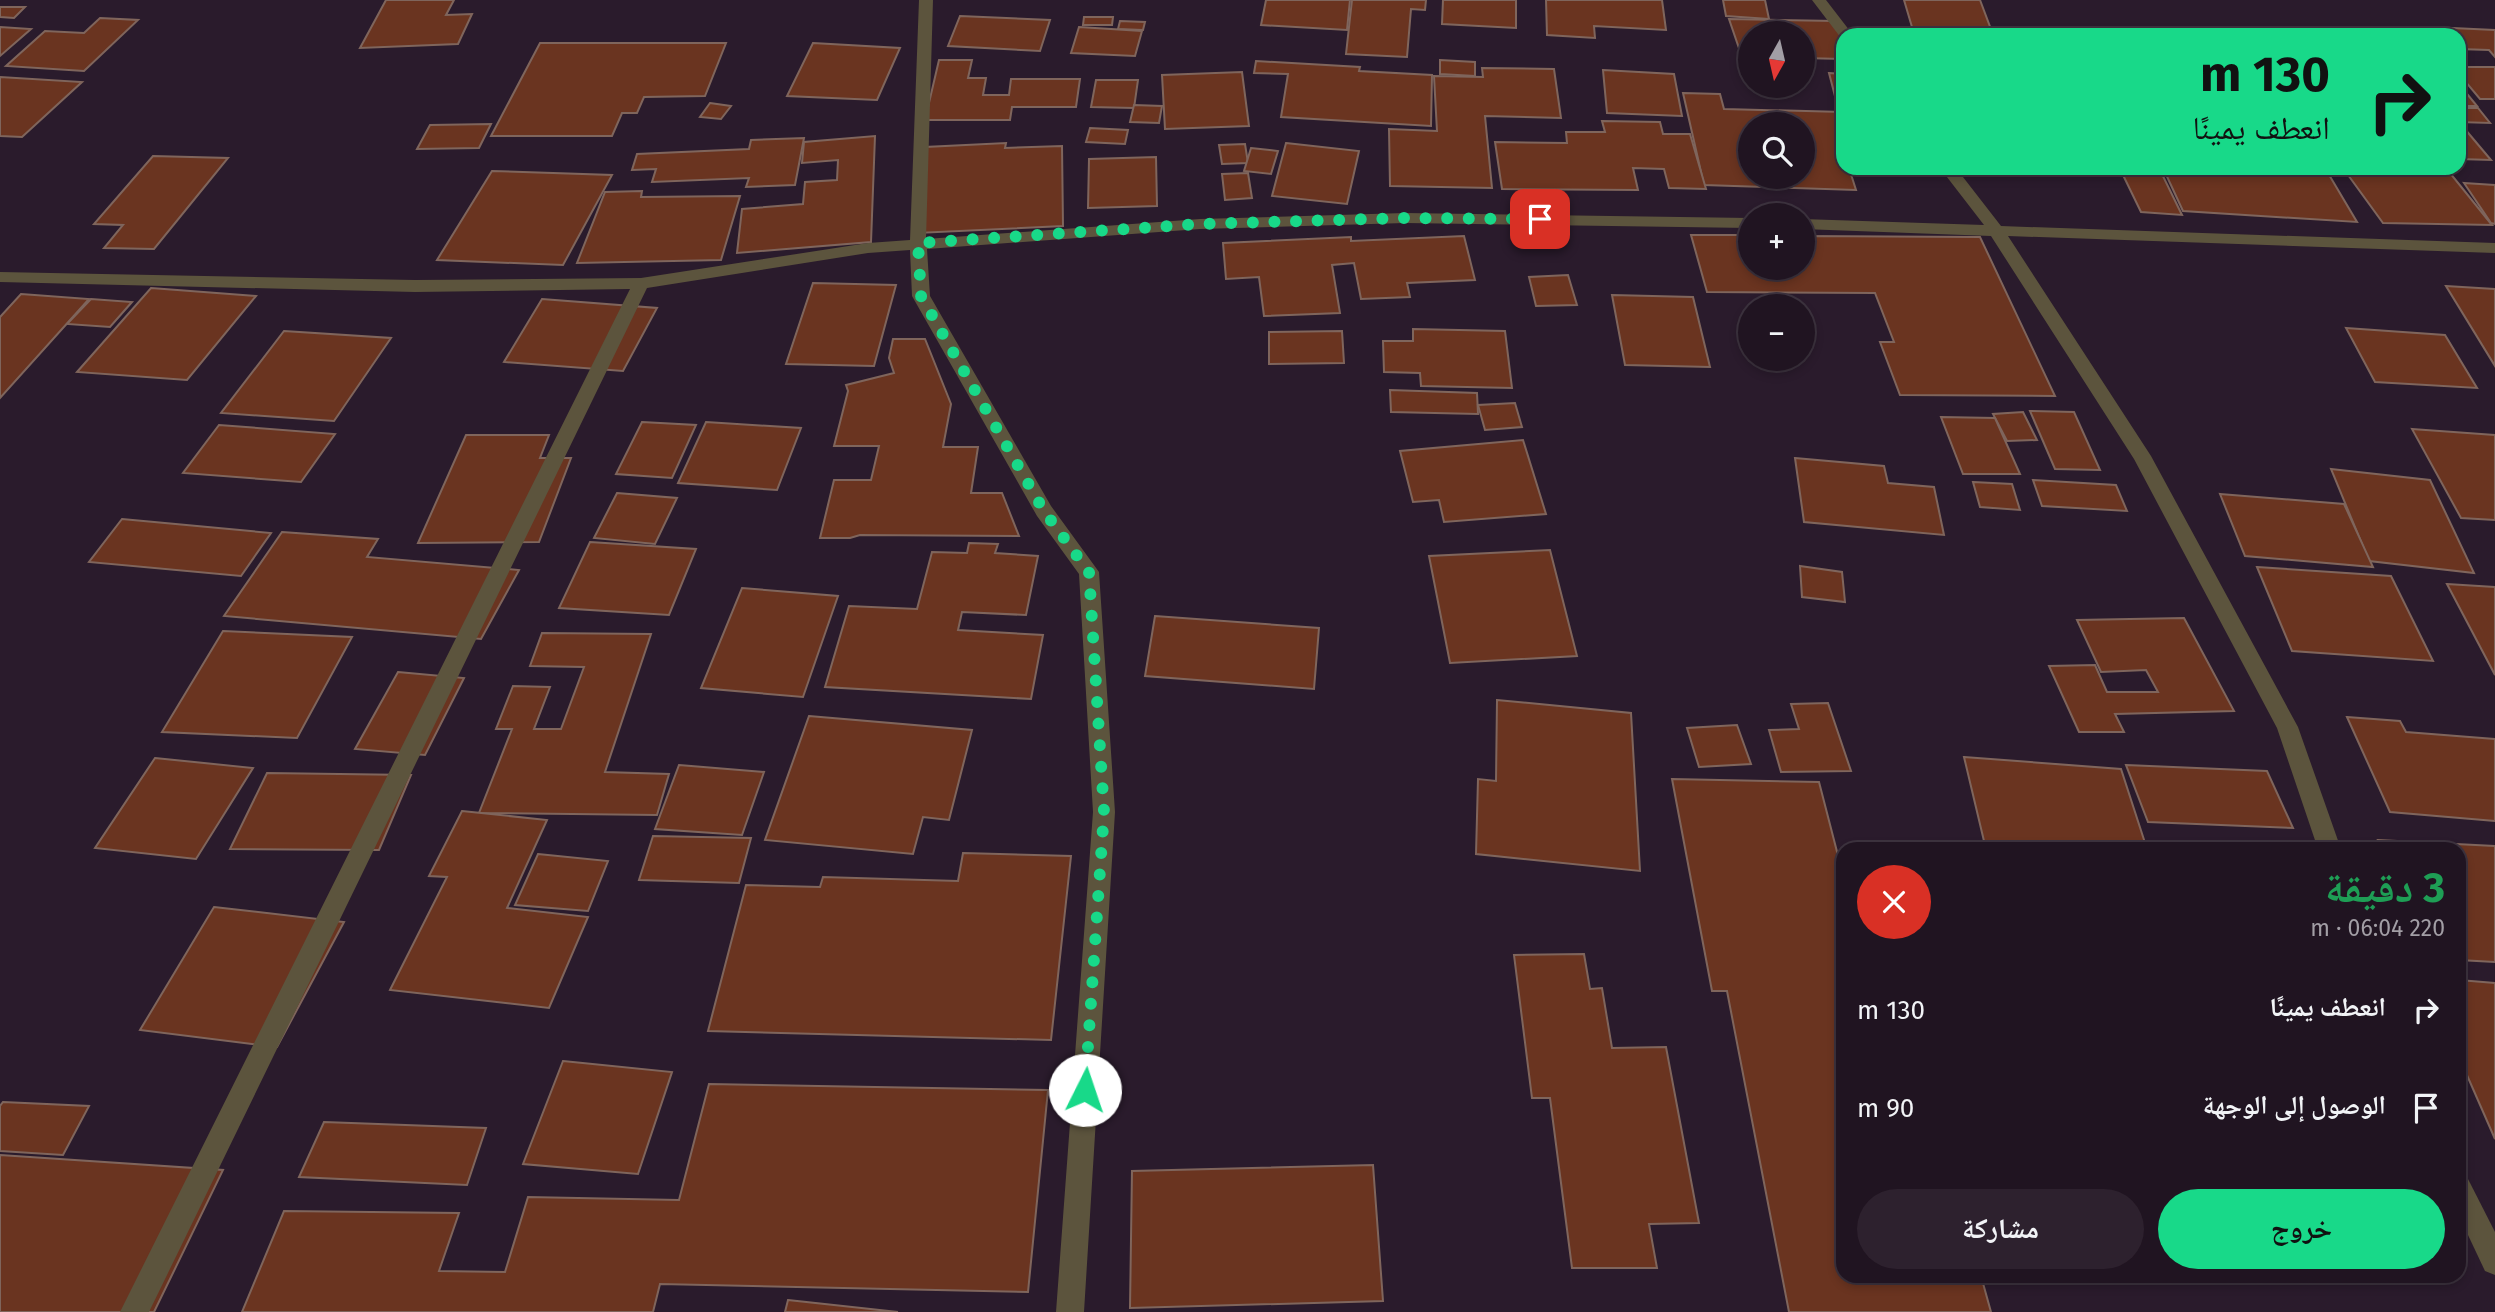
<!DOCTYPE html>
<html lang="ar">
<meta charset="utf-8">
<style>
:root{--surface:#201421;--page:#2d212e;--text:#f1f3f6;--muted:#a29ea5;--line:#3d333f;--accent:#18d989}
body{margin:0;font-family:"Fira Sans","Noto Naskh Arabic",sans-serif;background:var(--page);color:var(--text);direction:rtl;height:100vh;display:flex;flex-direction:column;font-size:26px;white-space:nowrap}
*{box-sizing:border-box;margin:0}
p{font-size:23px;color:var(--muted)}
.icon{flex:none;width:38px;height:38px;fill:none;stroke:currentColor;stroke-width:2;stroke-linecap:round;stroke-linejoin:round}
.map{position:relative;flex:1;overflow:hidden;direction:ltr}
.sheet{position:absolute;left:1836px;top:842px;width:630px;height:441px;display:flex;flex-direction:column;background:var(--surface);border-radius:21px;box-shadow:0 4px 10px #0003,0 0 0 2px var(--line);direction:rtl}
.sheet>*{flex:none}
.guide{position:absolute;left:1836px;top:28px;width:630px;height:147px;border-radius:21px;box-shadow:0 4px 10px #0003,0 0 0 2px var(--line);direction:rtl;background:#18d989;color:#111;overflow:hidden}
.needle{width:46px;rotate:188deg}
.buttons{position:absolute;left:1738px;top:21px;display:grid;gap:14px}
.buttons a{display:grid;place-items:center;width:77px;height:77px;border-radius:50%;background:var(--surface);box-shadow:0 4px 10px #0003,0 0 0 2px var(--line);font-size:35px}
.pin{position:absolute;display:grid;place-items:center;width:60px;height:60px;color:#fff;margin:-30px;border-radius:14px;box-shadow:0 4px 10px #0006}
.me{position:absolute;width:77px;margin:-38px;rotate:4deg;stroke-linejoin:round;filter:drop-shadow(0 0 5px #0008)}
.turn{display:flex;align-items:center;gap:24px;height:147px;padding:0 21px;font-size:32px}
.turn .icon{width:91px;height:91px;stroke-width:2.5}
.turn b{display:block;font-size:49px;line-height:60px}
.round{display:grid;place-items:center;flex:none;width:74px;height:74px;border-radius:37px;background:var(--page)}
.overview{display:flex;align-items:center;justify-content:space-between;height:119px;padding:0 21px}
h1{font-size:42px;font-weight:700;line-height:52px;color:#1e9e55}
.primary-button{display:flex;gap:14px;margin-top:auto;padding:14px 21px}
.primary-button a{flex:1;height:80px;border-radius:42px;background:var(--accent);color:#111;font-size:28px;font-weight:700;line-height:80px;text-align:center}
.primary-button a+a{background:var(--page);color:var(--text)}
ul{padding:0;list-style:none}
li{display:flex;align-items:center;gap:21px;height:98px;padding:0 21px}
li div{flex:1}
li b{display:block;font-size:26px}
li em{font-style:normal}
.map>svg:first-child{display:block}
.building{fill:#6a3420;stroke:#7f655c;stroke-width:2;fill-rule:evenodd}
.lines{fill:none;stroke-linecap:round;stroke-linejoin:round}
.minor{fill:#5c543d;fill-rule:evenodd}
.route{stroke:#18d989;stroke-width:12;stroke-dasharray:0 21.6}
</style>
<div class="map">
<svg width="2495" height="1312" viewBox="0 0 2495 1312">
<rect width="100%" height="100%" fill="#2a1b2c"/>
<g class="building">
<path d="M 386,0 L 454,0 L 446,15 L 472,14 L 458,44 L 360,48 Z"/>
<path d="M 1266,0 L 1350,0 L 1347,30 L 1261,25 Z"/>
<path d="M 1352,0 L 1426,0 L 1425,10 L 1411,9 L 1407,57 L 1346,54 Z"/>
<path d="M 1443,0 L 1516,0 L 1516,28 L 1442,24 Z"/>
<path d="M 1546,0 L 1662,0 L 1666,30 L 1594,26 L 1595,38 L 1547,35 Z"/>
<path d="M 1723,0 L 1765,0 L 1769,19 L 1726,16 Z"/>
<path d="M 1904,0 L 1980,0 L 1992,32 L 1912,27 Z"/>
<path d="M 0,7 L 25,7 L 14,18 L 0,17 Z"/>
<path d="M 960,16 L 1050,20 L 1040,51 L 948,46 Z"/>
<path d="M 1084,17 L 1113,17 L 1112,25 L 1083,25 Z"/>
<path d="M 100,18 L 138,20 L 84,71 L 6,66 L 45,31 L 84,33 Z"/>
<path d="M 1729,19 L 1836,21 L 1843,38 L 1843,59 L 1802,58 L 1802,33 L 1750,33 L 1750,57 L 1742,57 Z"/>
<path d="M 1120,21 L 1145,22 L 1143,30 L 1118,29 Z"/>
<path d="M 0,27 L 31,29 L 0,56 Z"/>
<path d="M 1079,27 L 1142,31 L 1135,56 L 1071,53 Z"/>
<path d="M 2431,27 L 2495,30 L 2495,57 L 2489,50 L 2459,49 L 2459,35 L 2437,35 Z"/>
<path d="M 2009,31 L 2080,35 L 2011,35 Z"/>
<path d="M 2244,31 L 2353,31 L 2357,35 L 2247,35 Z"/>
<path d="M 540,43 L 726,43 L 705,96 L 644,97 L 637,113 L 622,113 L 612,136 L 491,136 Z"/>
<path d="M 813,43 L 900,48 L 877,100 L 787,96 Z"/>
<path d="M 939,60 L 972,60 L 968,78 L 986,78 L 983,95 L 1009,95 L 1011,79 L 1080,79 L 1076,107 L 1012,107 L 1010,120 L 925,120 Z"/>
<path d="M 1440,60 L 1475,62 L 1475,76 L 1440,74 Z"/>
<path d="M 1256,61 L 1360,67 L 1359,71 L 1432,75 L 1431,126 L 1281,117 L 1288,74 L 1254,73 Z"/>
<path d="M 2459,67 L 2495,67 L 2495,99 L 2480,99 L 2459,74 Z"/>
<path d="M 1482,68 L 1554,69 L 1561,118 L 1485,116 L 1492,188 L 1390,186 L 1389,129 L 1437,131 L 1434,76 L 1483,77 Z"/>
<path d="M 1603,70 L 1674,74 L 1682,116 L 1607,113 Z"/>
<path d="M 1242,72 L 1249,126 L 1165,129 L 1162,75 Z"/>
<path d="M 1829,73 L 1843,74 L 1843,101 L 1836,100 Z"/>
<path d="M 0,77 L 82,82 L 22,137 L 0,136 Z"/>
<path d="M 1096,80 L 1138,80 L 1134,108 L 1091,107 Z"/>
<path d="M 2459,84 L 2477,106 L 2459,106 Z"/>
<path d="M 1683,93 L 1720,94 L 1724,109 L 1843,112 L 1843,168 L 1849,168 L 1856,190 L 1704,185 ZM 1750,124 L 1802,124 L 1802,177 L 1750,177 Z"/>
<path d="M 710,103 L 731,106 L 721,119 L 700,117 Z"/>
<path d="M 1134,105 L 1162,106 L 1159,123 L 1130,122 Z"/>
<path d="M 2459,108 L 2478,108 L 2490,123 L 2459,122 L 2491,160 L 2459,159 Z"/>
<path d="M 1602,121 L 1660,122 L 1663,134 L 1690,134 L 1706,189 L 1669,188 L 1664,169 L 1633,168 L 1638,190 L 1502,189 L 1495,142 L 1567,143 L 1566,132 L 1605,132 Z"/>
<path d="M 491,124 L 479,148 L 417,149 L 430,125 Z"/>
<path d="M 1090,128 L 1128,130 L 1125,144 L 1086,142 Z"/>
<path d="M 875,136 L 871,242 L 737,253 L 742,209 L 803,204 L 805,182 L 837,180 L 838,160 L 802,163 L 804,142 Z"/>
<path d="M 804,138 L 795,185 L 746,187 L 749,178 L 652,182 L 656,169 L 632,170 L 637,154 L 749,149 L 751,140 Z"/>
<path d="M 1006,143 L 1005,148 L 1062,146 L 1063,226 L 917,233 L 925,147 Z"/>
<path d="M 1286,143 L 1359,151 L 1347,204 L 1272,196 Z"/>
<path d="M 1245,144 L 1248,163 L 1222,164 L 1219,145 Z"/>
<path d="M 1251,148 L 1278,151 L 1271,174 L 1244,171 Z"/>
<path d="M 153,156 L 228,158 L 154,249 L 104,248 L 123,225 L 94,224 Z"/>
<path d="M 1156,157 L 1157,206 L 1088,208 L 1089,159 Z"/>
<path d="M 2030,168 L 2159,168 L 2182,215 L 2141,212 L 2123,175 Z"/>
<path d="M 2163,168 L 2325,168 L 2357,222 L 2183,211 Z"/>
<path d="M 2343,168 L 2446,168 L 2492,225 L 2383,223 Z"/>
<path d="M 492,171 L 612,175 L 563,265 L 437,260 Z"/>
<path d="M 1248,173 L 1252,198 L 1225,200 L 1222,174 Z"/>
<path d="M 2464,183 L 2495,185 L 2495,224 L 2491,223 Z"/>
<path d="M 642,191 L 641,197 L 740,196 L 721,260 L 577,263 L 605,192 Z"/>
<path d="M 1691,235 L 1750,235 L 1750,268 L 1802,268 L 1802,236 L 1980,237 L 2055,396 L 1900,395 L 1880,342 L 1894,342 L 1875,293 L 1707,292 Z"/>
<path d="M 1464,236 L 1475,280 L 1407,283 L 1410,297 L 1361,299 L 1354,263 L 1332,265 L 1340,313 L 1264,316 L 1259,277 L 1226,279 L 1223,243 L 1351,237 L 1351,241 Z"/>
<path d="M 1568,275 L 1577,305 L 1536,306 L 1529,277 Z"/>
<path d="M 813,283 L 896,285 L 874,366 L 786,364 Z"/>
<path d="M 2446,286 L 2495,289 L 2495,366 Z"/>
<path d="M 151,288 L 256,296 L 187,380 L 77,372 Z"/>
<path d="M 21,294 L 89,299 L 0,398 L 0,317 Z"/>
<path d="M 1612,295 L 1693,297 L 1710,367 L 1625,365 Z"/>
<path d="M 91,299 L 132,302 L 110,327 L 67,324 Z"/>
<path d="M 542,299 L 657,308 L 623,371 L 504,362 Z"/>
<path d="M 2346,328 L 2445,335 L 2477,388 L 2375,382 Z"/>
<path d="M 1413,329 L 1505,331 L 1512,388 L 1421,386 L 1420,373 L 1384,372 L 1383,341 L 1413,341 Z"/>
<path d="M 284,331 L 391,338 L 334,421 L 221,413 Z"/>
<path d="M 1342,331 L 1344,363 L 1269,364 L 1269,332 Z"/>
<path d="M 893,339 L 925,339 L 951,404 L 943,447 L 978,447 L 971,493 L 1002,493 L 1019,536 L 860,535 L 850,538 L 820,538 L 834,480 L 871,480 L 879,446 L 834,446 L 848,391 L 846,385 L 894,373 L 889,358 Z"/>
<path d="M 1390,390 L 1477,393 L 1478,414 L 1391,412 Z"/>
<path d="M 1515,403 L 1522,427 L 1485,430 L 1478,405 Z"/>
<path d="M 2030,411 L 2074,412 L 2100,470 L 2055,469 Z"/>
<path d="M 2023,412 L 2037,440 L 2007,441 L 1993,414 Z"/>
<path d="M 1941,417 L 1995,418 L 2020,474 L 1963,474 Z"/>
<path d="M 642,422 L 696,425 L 672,478 L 616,474 Z"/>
<path d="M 706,422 L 801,428 L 777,490 L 678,483 Z"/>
<path d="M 219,425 L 335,434 L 301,482 L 183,473 Z"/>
<path d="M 2412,429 L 2495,435 L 2495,520 L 2461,518 Z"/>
<path d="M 466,435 L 549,435 L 540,458 L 571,458 L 539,542 L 418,543 Z"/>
<path d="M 1523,440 L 1546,514 L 1444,522 L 1439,500 L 1413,502 L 1400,451 Z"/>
<path d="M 1795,458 L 1884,466 L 1888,483 L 1934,487 L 1944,535 L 1804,522 Z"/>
<path d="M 2331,469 L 2430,480 L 2474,573 L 2369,561 Z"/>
<path d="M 2033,480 L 2116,485 L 2127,511 L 2042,506 Z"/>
<path d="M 1973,482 L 2012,484 L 2020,510 L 1980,507 Z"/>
<path d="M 617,493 L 677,498 L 655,544 L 594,538 Z"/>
<path d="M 2220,494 L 2344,504 L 2373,567 L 2245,556 Z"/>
<path d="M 122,519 L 271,533 L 241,576 L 89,562 Z"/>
<path d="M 282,532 L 378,539 L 367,557 L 519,570 L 481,639 L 224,616 Z"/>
<path d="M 590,542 L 696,549 L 669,615 L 559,608 Z"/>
<path d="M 969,543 L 998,544 L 995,553 L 1038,556 L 1026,615 L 962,612 L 958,630 L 1043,635 L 1031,699 L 825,687 L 849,606 L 917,609 L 932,552 L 967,553 Z"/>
<path d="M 1550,550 L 1577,656 L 1450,663 L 1429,556 Z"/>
<path d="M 1800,566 L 1842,572 L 1845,602 L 1802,597 Z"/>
<path d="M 2257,567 L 2391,576 L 2433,661 L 2292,651 Z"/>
<path d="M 2447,584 L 2495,587 L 2495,675 Z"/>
<path d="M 742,588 L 838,596 L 803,697 L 701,688 Z"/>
<path d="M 1155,616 L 1319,628 L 1314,689 L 1145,676 Z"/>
<path d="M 2184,618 L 2234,711 L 2115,714 L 2124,732 L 2079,732 L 2049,666 L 2095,665 L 2107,692 L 2158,692 L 2146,670 L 2101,672 L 2077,620 Z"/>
<path d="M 223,631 L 352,637 L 297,738 L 162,732 Z"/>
<path d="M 542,633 L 651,634 L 605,772 L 669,774 L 657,815 L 479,813 L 512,729 L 496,729 L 513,686 L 550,687 L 534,729 L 561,729 L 584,667 L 530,666 Z"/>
<path d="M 398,672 L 464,678 L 425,755 L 355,749 Z"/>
<path d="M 1497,700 L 1631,713 L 1640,871 L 1476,854 L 1478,779 L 1496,781 Z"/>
<path d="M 1828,703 L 1851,771 L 1781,772 L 1769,730 L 1799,729 L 1791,704 Z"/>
<path d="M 809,716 L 972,730 L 949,820 L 923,817 L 913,854 L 765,840 Z"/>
<path d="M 2347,717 L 2400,721 L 2406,732 L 2495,739 L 2495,821 L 2390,812 Z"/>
<path d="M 1737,725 L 1751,764 L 1699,767 L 1687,728 Z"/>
<path d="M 1964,757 L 2121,769 L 2147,849 L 2085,849 L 1984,841 Z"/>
<path d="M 155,758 L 253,768 L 196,859 L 95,848 Z"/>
<path d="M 679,765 L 764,772 L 742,835 L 655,829 Z"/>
<path d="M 2126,765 L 2267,771 L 2293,828 L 2148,822 Z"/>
<path d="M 267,773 L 411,775 L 379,850 L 230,849 Z"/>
<path d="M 1672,779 L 1819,782 L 1843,875 L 1843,1276 L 1981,1276 L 1991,1312 L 1789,1312 L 1727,991 L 1712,991 Z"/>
<path d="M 462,811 L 547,820 L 507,908 L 588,917 L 549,1008 L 390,990 L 447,877 L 429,876 Z"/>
<path d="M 653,836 L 751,838 L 739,883 L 639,880 Z"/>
<path d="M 2378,840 L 2495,846 L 2495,962 L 2459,960 L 2459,849 L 2382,849 Z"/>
<path d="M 963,853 L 1071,856 L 1051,1040 L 708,1031 L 746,885 L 820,887 L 823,877 L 958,881 Z"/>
<path d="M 538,854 L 608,861 L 588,911 L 515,905 Z"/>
<path d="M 214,907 L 344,922 L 277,1047 L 140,1030 Z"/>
<path d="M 1584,954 L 1590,989 L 1602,988 L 1612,1048 L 1666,1047 L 1699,1223 L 1649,1224 L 1657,1268 L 1572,1268 L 1550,1098 L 1532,1098 L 1514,955 Z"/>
<path d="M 2459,980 L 2495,983 L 2495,1139 L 2459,1057 Z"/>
<path d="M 563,1061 L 672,1072 L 638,1174 L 523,1164 Z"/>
<path d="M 709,1084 L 1048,1090 L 1028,1292 L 660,1284 L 653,1312 L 242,1312 L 284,1211 L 459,1213 L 439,1271 L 505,1272 L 528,1197 L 679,1200 Z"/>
<path d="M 3,1102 L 89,1106 L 63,1155 L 0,1151 L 0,1106 Z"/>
<path d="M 324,1122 L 486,1128 L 467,1185 L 299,1177 Z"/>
<path d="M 0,1155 L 223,1170 L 154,1312 L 0,1312 Z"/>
<path d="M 1373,1165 L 1383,1301 L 1130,1308 L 1132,1171 Z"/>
<path d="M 788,1300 L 898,1312 L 785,1312 Z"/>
</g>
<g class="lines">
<g class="minor">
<path d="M 919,0 L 933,0 L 926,239 L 1200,219 L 1405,213 L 1750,218 L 1750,228 L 1405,223 L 1200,229 L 927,249 L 930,296 L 1051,506 L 1099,572 L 1115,812 L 1084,1312 L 1056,1312 L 1093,812 L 1079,574 L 1037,516 L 912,296 L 910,250 L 868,253 L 647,288 L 149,1312 L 120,1312 L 630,289 L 415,292 L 0,282 L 0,272 L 415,280 L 641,278 L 868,243 L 910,240 Z"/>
<path d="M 1812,0 L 1826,0 L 1853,35 L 1843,35 L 1841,38 Z"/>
<path d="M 1940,168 L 1956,168 L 2001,226 L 2495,243 L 2495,253 L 2008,236 L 2151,456 L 2298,727 L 2341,849 L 2318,849 L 2277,728 L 2134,459 L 1991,236 L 1802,229 L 1802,219 L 1984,225 Z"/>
<path d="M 2459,1175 L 2468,1179 L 2495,1232 L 2495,1275 L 2485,1271 L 2459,1216 Z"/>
</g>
</g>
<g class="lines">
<path class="route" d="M 1085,1090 L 1104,812 L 1089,572 L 1044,511 L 921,296 L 918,243 L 1200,224 L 1405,218 L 1540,219"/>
</g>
</svg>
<div class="buttons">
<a><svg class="needle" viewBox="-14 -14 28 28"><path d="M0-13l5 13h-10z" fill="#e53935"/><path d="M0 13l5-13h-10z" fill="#a29ea5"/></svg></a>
<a><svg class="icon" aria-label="search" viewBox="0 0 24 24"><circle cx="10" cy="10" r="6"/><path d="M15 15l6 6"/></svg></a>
<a>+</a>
<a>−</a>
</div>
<div class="pin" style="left:1540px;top:219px;background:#d93025"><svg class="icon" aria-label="arrive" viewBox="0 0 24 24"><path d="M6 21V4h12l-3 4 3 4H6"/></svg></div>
<svg class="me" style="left:1085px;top:1090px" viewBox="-20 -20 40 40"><circle r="19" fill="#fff"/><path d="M0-13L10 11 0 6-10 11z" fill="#18d989"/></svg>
<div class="guide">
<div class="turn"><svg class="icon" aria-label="right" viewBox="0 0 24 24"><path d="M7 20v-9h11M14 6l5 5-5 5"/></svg><div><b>130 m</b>انعطف يمينًا</div></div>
</div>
<section class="sheet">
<div class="overview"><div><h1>3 دقيقة</h1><p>220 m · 06:04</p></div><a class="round" style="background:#d93025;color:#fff"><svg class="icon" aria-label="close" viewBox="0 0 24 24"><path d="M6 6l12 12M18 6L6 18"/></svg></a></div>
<ul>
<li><svg class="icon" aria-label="right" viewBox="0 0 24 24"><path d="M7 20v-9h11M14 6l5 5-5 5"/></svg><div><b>انعطف يمينًا</b></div><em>130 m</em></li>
<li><svg class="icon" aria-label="arrive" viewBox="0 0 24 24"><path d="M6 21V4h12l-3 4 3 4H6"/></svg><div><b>الوصول إلى الوجهة</b></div><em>90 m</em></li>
</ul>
<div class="primary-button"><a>خروج</a><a>مشاركة</a></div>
</section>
</div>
